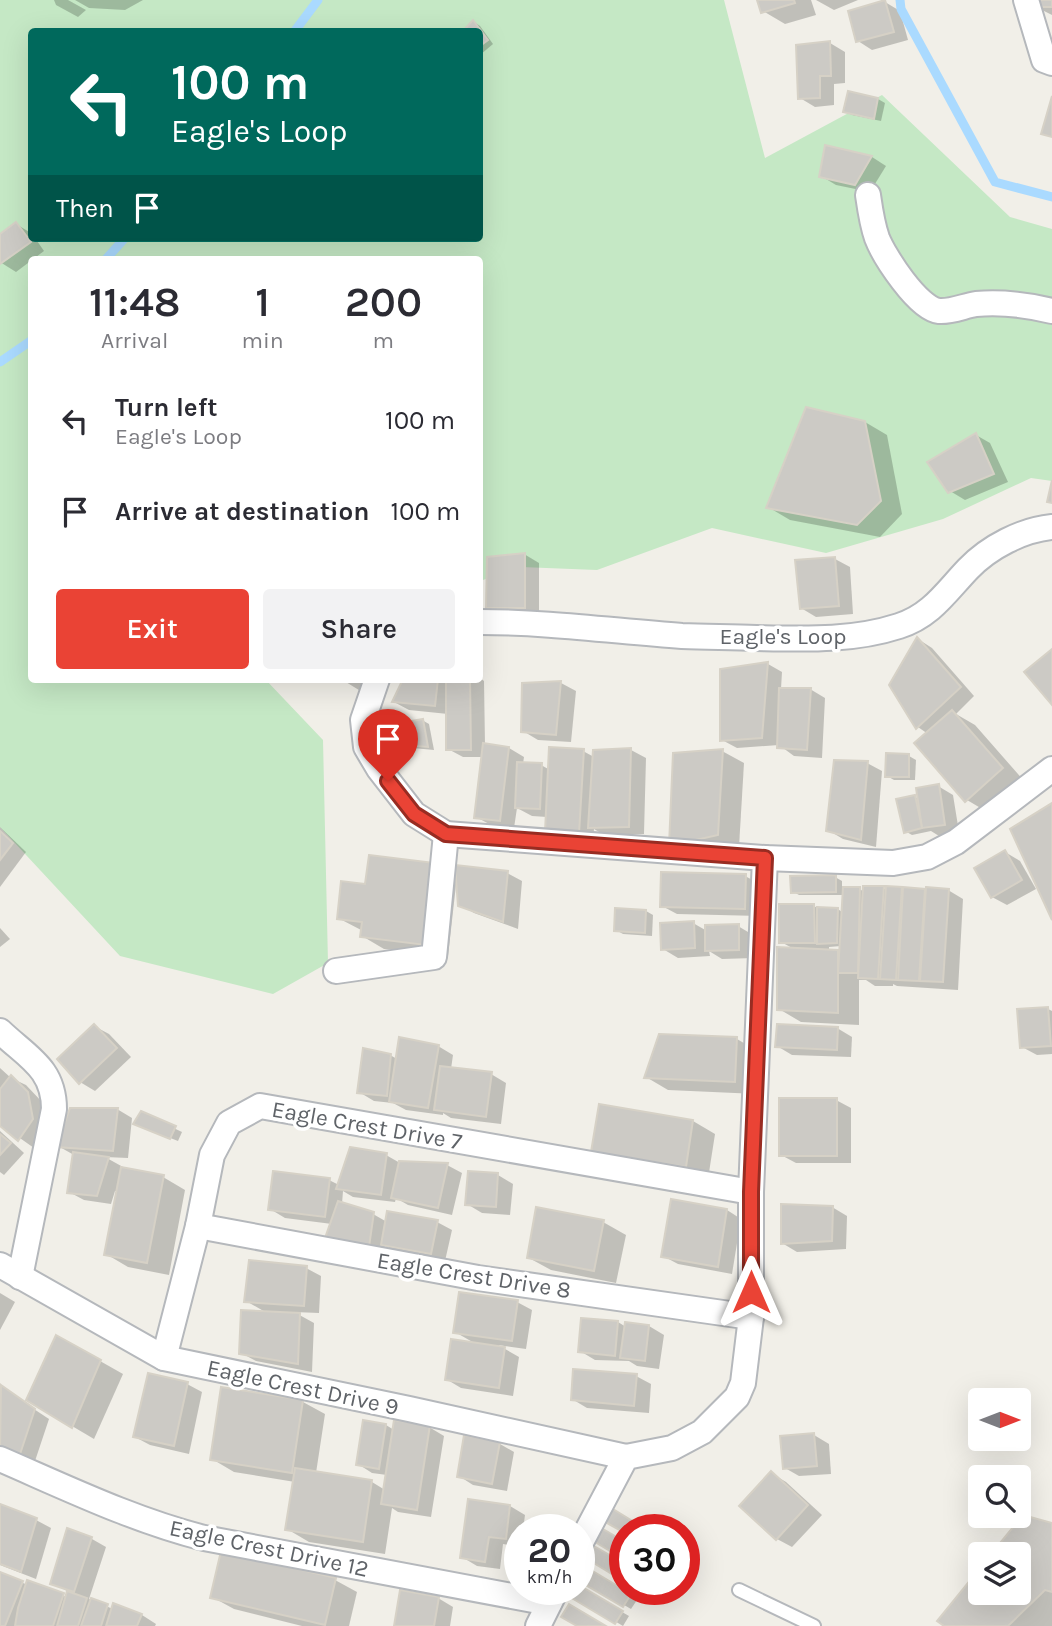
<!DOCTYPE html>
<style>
:root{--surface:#fff;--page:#f2f2f3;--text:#2b2b33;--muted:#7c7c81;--accent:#ea4335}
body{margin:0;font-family:Karla,sans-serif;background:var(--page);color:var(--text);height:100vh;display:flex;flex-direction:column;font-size:26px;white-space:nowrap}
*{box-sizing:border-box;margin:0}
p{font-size:23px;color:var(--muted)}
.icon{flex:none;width:38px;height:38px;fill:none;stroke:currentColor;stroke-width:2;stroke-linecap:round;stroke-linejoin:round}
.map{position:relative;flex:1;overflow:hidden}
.sheet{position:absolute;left:28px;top:256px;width:455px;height:427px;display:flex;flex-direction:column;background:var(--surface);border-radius:7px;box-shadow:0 7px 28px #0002}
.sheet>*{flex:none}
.hud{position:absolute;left:28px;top:28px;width:455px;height:214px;border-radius:7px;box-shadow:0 7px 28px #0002;background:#00695c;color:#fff;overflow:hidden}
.needle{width:46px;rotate:90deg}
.tools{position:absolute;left:968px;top:1388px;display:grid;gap:14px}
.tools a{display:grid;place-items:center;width:63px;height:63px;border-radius:7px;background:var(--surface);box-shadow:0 7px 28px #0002;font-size:35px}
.speed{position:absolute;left:504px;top:1514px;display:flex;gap:14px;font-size:35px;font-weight:700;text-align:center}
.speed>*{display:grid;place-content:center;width:91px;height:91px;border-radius:50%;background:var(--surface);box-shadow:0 7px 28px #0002;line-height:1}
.speed small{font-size:18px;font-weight:400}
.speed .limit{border:10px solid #d22;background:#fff;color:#111}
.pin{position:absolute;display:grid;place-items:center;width:60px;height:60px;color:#fff;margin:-72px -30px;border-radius:50% 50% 50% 0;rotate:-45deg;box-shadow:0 0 7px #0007}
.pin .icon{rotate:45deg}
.me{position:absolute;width:77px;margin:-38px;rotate:0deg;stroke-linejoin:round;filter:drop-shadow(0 0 5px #0008)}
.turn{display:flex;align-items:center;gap:24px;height:147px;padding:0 28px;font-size:32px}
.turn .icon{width:91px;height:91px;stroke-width:2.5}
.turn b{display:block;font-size:49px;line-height:60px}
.then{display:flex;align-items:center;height:66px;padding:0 28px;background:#0003;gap:14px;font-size:26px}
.eta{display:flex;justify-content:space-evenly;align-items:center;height:119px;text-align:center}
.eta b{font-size:42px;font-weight:600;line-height:49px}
.button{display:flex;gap:14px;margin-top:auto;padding:14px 28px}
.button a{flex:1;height:80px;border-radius:7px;background:var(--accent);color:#fff;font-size:28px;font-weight:600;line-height:80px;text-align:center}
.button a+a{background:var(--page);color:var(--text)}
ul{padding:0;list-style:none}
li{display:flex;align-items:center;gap:21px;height:91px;padding:0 28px}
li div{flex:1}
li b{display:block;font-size:26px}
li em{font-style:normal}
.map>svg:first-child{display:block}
.green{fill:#c5e8c5;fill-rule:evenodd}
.shadow{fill:#0003;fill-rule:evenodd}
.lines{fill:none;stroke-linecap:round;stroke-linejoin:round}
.stream{stroke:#aadaff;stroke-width:9}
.building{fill:#cccac5;stroke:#d6d1c6;stroke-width:2}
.service-casing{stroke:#b5b8bc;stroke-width:16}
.minor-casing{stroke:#b5b8bc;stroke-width:28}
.service{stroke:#fff;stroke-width:12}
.minor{stroke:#fff;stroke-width:24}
.route-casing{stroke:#982c22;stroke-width:18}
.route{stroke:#ea4335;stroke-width:12}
.labels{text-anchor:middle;stroke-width:7;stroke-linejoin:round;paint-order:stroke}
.street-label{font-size:23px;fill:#5f6368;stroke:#fff}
</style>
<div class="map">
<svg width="1052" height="1626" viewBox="0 0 1052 1626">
<rect width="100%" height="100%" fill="#f1efe8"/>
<path class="green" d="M 0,0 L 724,0 L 765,158 L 882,95 L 1010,217 L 1052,229 L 1052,481 L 1031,478 L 943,519 L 826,553 L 712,528 L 597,570 L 521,567 L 480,581 L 480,259 L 32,259 L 32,679 L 265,679 L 323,740 L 328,963 L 273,994 L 120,956 L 0,827 ZM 32,32 L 480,32 L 480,238 L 32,238 Z"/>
<g class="shadow">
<path d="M 54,0 L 68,0 L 86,10 L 78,17 L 56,5 Z"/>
<path d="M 75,0 L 143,0 L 125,10 L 89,8 Z"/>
<path d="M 759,0 L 811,0 L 816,15 L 785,24 L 763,11 Z"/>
<path d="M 816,0 L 858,0 L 834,10 Z"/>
<path d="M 1052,0 L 1052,15 L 1034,6 Z"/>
<path d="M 885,2 L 900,11 L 908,40 L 872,50 L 858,41 Z"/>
<path d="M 474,22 L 480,26 L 493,44 L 480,55 L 480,32 Z"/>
<path d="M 830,43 L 845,52 L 845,83 L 834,84 L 834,105 L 815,107 L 800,98 Z"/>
<path d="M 878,99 L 885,103 L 881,121 L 852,115 L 845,111 Z"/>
<path d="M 827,148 L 872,157 L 886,166 L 870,192 L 836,185 L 821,176 Z"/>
<path d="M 16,224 L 31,233 L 32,238 L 35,238 L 44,251 L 16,272 L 0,262 L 0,236 Z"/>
<path d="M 865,422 L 887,435 L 902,514 L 880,537 L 790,520 L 768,507 Z"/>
<path d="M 976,435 L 990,443 L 1008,482 L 965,500 L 950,491 Z"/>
<path d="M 524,554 L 539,563 L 539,616 L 503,616 L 488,607 Z"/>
<path d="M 835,559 L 850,567 L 853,614 L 816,617 L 801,608 Z"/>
<path d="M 918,639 L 932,648 L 974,696 L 956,714 L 975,725 L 1025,782 L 989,813 L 967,800 L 928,734 L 918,727 Z"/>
<path d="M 768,664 L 782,672 L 781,689 L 810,689 L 825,698 L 822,758 L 794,756 L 779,745 L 737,748 L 722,740 Z"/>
<path d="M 480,678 L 484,681 L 485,745 L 509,748 L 524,757 L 523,764 L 541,765 L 550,770 L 583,751 L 594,757 L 631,750 L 646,758 L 644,834 L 604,835 L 594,829 L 593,841 L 547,817 L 532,816 L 517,808 L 514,828 L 491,825 L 476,817 L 483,757 L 463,757 L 448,749 L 448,714 L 409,710 L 394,702 L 405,679 Z"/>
<path d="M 341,679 L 381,679 L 367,695 Z"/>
<path d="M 561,683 L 576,691 L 571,742 L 538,740 L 523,731 L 524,684 Z"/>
<path d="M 422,720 L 429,724 L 434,750 L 402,747 L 395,742 Z"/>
<path d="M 722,751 L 744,763 L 739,847 L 671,845 Z"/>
<path d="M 909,756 L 916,760 L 915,780 L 894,780 L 887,776 Z"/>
<path d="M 867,763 L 882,771 L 876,847 L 843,839 L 828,830 Z"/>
<path d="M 938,786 L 953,795 L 959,832 L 939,836 L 931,831 L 912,835 L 905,831 L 915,797 L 920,800 Z"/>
<path d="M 0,827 L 26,852 L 0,887 Z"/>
<path d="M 1005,852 L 1020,861 L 1036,889 L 1007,905 L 992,897 Z"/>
<path d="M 435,865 L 457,878 L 507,873 L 522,881 L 518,929 L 474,913 L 459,904 L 458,885 L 456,885 L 448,956 L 384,949 L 362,936 L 363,931 L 338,918 L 367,886 Z"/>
<path d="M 745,876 L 760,884 L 760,916 L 677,914 L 662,906 Z"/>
<path d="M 835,877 L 842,881 L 842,889 L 859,889 L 865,892 L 883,888 L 887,890 L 887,888 L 948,890 L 963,899 L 958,990 L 897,986 L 893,984 L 893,986 L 875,986 L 866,980 L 859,980 L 859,1025 L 801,1022 L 779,1009 L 794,949 L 781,942 L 814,906 L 819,909 L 838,909 L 843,913 L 844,895 L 799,895 L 792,891 ZM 841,946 L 841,954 L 829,952 L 829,947 Z"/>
<path d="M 646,911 L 653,915 L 652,936 L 623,934 L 616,930 Z"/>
<path d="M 693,923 L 707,931 L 738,926 L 753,935 L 754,958 L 722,959 L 709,951 L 710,956 L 678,958 L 663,949 Z"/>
<path d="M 0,928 L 10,939 L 0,947 Z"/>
<path d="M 1048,1009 L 1052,1011 L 1052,1054 L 1037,1055 L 1022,1047 Z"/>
<path d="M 94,1026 L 109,1034 L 131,1057 L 95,1091 L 80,1082 Z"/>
<path d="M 837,1028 L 852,1037 L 851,1057 L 792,1055 L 777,1046 Z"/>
<path d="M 660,1036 L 737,1039 L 759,1052 L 757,1094 L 668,1090 L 646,1077 Z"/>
<path d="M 438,1046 L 453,1055 L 451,1069 L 491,1074 L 506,1083 L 501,1124 L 451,1118 L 443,1113 L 443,1115 L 406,1110 L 393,1103 L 374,1101 L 359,1092 L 390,1055 L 397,1059 Z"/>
<path d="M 0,1068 L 11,1078 L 26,1085 L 43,1103 L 34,1148 L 0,1124 Z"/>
<path d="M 836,1100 L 851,1108 L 851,1163 L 796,1163 L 781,1155 Z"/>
<path d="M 601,1106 L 693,1121 L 715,1134 L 708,1179 L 616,1163 Z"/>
<path d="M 117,1109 L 132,1118 L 128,1158 L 105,1157 L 123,1167 L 122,1169 L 163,1177 L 185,1190 L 169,1275 L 128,1267 L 106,1254 L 118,1191 L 115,1191 L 111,1204 L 84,1200 L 69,1192 L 74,1155 L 58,1146 Z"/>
<path d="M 142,1113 L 182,1132 L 178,1141 L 142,1127 Z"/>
<path d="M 0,1131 L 24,1153 L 4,1175 L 0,1172 Z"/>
<path d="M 386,1155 L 400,1163 L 447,1165 L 462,1173 L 452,1215 L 408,1205 L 396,1198 L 395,1202 L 353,1197 L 343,1191 L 342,1204 L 373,1214 L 387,1222 L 437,1222 L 452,1230 L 445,1261 L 397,1253 L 385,1245 L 383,1254 L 332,1224 L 285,1218 L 270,1209 L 329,1180 L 339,1185 Z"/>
<path d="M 498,1175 L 513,1184 L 510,1215 L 482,1213 L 467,1204 Z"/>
<path d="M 832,1207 L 847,1216 L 846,1249 L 797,1252 L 782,1243 Z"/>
<path d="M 727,1210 L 741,1219 L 732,1274 L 678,1264 L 663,1256 Z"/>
<path d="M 603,1222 L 626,1235 L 616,1283 L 551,1270 L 529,1258 Z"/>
<path d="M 306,1268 L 321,1276 L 319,1313 L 294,1312 L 314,1323 L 312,1372 L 256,1361 L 241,1353 L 267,1313 L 246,1301 Z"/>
<path d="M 0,1293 L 15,1302 L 0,1330 Z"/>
<path d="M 517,1302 L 532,1310 L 526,1349 L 498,1345 L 519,1357 L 513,1396 L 461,1388 L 446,1379 L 476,1344 L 455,1332 Z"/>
<path d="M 618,1322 L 626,1327 L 649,1326 L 664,1335 L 659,1369 L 637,1366 L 629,1361 L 595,1360 L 580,1351 Z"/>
<path d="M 100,1361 L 123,1374 L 94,1439 L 72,1426 Z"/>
<path d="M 636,1376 L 651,1384 L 649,1413 L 587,1408 L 572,1399 Z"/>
<path d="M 187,1384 L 202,1392 L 189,1454 L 150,1445 L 135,1437 Z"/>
<path d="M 2,1388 L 49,1419 L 34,1464 L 0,1454 L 0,1393 Z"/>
<path d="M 303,1402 L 325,1414 L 316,1473 L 372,1482 L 385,1490 L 387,1475 L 372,1473 L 358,1464 L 386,1425 L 394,1430 L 429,1427 L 444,1436 L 431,1517 L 398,1512 L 392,1508 L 385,1554 L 309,1542 L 287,1529 L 295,1482 L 234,1472 L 212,1459 Z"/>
<path d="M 814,1435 L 829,1444 L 831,1474 L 799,1476 L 785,1468 Z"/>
<path d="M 500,1444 L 514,1452 L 507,1491 L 473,1485 L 459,1476 Z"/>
<path d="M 771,1473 L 786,1482 L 822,1515 L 792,1547 L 777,1539 Z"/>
<path d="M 0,1506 L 36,1520 L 51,1528 L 36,1579 L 0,1565 Z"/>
<path d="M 510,1506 L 525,1515 L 523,1530 L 520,1530 L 520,1547 L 503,1544 L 500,1569 L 477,1566 L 462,1557 Z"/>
<path d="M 1052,1524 L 1052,1626 L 947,1626 L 980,1571 L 980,1592 L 1018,1592 L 1018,1554 L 993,1554 Z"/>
<path d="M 68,1530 L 92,1539 L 106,1547 L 89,1599 L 113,1609 L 114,1606 L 142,1615 L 156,1624 L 155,1626 L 0,1626 L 0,1574 L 28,1585 L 67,1597 L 67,1591 L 52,1583 Z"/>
<path d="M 587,1570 L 637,1600 L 631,1609 L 581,1580 Z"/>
<path d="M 335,1580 L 357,1592 L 349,1626 L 302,1626 L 234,1609 L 212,1597 Z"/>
<path d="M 579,1587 L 629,1616 L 623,1626 L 573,1596 Z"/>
<path d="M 438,1598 L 453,1607 L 450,1626 L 395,1626 Z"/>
</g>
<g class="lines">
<g class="stream">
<path d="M 900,0 L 901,9 L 995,182 L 1052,197"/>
<path d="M 294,32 L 318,0"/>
<path d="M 106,259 L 125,238"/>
<path d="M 0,362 L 32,340"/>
</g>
</g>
<g class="building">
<path d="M 757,0 L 794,0 L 795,3 L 761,13 Z"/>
<path d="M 885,0 L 894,32 L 856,42 L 848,11 Z"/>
<rect x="1033" y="0" width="19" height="7"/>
<path d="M 473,20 L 488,40 L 480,46 L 480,32 L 462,32 Z"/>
<path d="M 830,41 L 831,76 L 820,76 L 820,98 L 798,99 L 796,45 Z"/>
<path d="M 848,91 L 878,98 L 874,119 L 843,112 Z"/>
<path d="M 1052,96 L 1052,137 L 1041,134 Z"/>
<path d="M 825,145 L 872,156 L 855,185 L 819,177 Z"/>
<path d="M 16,222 L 31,242 L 0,264 L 0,234 Z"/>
<path d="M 806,407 L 865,421 L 881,501 L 857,525 L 766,508 Z"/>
<path d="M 976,433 L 994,474 L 948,493 L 927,462 Z"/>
<path d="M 1052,480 L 1052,503 L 1047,502 Z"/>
<path d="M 525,553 L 525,608 L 486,608 L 487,557 Z"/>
<path d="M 835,557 L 839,606 L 800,609 L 795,560 Z"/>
<path d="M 917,637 L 961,687 L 916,729 L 889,685 Z"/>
<path d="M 1052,649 L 1052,705 L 1024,672 Z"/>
<path d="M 768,662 L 762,738 L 720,741 L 720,669 Z"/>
<path d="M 403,679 L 438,679 L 435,706 L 392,702 Z"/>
<path d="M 446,679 L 470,679 L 471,750 L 446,750 Z"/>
<path d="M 561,681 L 556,735 L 521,732 L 522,683 Z"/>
<path d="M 779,688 L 811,688 L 807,750 L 777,748 Z"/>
<path d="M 952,710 L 1003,768 L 965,802 L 914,743 Z"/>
<path d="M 423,719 L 428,747 L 393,744 L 389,725 Z"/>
<path d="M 483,743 L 509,747 L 500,821 L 474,818 Z"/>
<path d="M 549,747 L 584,749 L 579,834 L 545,832 Z"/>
<path d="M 631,748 L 629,827 L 588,828 L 593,750 Z"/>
<path d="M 723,749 L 718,835 L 669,846 L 673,753 Z"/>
<path d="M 886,753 L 909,754 L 909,777 L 885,777 Z"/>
<path d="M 834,760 L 868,761 L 861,840 L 826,831 Z"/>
<path d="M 517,762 L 542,763 L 540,809 L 515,808 Z"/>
<path d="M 939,784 L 945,825 L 922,828 L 916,788 Z"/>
<path d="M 915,795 L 922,828 L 904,833 L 896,799 Z"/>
<path d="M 1052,803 L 1052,920 L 1010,829 Z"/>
<path d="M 0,831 L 13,843 L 0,860 Z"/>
<path d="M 1005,850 L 1022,880 L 991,898 L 974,868 Z"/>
<path d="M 369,855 L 435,863 L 426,945 L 360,937 L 362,922 L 337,919 L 341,881 L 365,884 Z"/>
<path d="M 455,865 L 508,871 L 503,922 L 458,906 Z"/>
<path d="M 661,872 L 746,874 L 745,909 L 660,907 Z"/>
<path d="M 836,875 L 836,892 L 791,893 L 790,876 Z"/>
<path d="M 863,886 L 884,886 L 878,979 L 858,978 Z"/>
<path d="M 886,886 L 902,887 L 896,980 L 880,979 Z"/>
<path d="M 843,887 L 860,887 L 858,973 L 838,973 Z"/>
<path d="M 903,887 L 925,889 L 919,981 L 898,980 Z"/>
<path d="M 926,887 L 949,889 L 943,982 L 920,981 Z"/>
<path d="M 779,904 L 814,904 L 815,943 L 779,943 Z"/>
<path d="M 817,907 L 838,908 L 837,943 L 817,944 Z"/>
<path d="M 615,908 L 646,910 L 645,933 L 614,931 Z"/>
<path d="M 694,921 L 695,948 L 661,950 L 660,923 Z"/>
<path d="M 739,924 L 739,950 L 705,951 L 705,925 Z"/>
<path d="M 777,947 L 838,950 L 838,1013 L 777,1010 Z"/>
<path d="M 1048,1007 L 1051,1046 L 1020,1048 L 1017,1009 Z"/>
<path d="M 94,1024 L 117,1048 L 79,1084 L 57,1059 Z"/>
<path d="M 777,1024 L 838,1027 L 837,1050 L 775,1047 Z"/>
<path d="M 659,1034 L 737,1037 L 735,1082 L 644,1078 Z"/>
<path d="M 399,1037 L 439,1045 L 428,1108 L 389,1102 Z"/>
<path d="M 363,1048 L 391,1054 L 387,1096 L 357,1093 Z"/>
<path d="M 440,1066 L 492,1072 L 486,1117 L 434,1110 Z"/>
<path d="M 11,1075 L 28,1092 L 33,1119 L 18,1141 L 0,1126 L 0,1089 Z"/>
<rect x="779" y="1098" width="58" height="58"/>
<path d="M 599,1104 L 693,1120 L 686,1167 L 591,1152 Z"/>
<path d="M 70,1108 L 118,1108 L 113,1151 L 56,1147 Z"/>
<path d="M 141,1111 L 176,1126 L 170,1139 L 133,1124 Z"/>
<path d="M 0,1134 L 11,1143 L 0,1155 Z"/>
<path d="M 350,1147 L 387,1153 L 381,1195 L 336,1189 Z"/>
<path d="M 73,1152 L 109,1157 L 97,1196 L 67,1193 Z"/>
<path d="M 399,1161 L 448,1163 L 438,1208 L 391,1198 Z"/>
<path d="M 121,1167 L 164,1175 L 147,1263 L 104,1255 Z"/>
<path d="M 273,1171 L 330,1178 L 325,1217 L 268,1210 Z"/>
<path d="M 468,1171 L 498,1173 L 496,1207 L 465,1205 Z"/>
<path d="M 671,1199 L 727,1209 L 718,1267 L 661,1257 Z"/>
<path d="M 338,1201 L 374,1212 L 369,1247 L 324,1241 Z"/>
<path d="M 781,1204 L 833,1206 L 832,1241 L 781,1244 Z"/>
<path d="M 536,1207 L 604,1220 L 594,1271 L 527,1258 Z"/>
<path d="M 387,1211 L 438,1220 L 431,1254 L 381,1245 Z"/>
<path d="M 249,1260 L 307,1266 L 304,1306 L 244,1302 Z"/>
<path d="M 459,1292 L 518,1300 L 512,1341 L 453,1333 Z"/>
<path d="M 241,1310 L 300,1313 L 298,1364 L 239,1354 Z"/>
<path d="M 581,1318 L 618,1321 L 615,1356 L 578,1352 Z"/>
<path d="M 625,1322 L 649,1325 L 645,1361 L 620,1358 Z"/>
<path d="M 56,1335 L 101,1360 L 72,1428 L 26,1400 Z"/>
<path d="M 451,1339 L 505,1347 L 499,1388 L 445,1380 Z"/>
<path d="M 573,1369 L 637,1374 L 634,1406 L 571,1400 Z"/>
<path d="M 148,1373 L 188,1382 L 174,1446 L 133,1437 Z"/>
<path d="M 1,1385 L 35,1409 L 19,1457 L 0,1451 Z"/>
<path d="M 221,1387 L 303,1400 L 292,1473 L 210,1460 Z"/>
<path d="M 363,1420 L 386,1424 L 379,1469 L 356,1465 Z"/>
<path d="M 394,1420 L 430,1425 L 417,1510 L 381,1504 Z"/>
<path d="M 814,1433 L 817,1466 L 783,1469 L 780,1436 Z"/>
<path d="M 464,1435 L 500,1442 L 492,1484 L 457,1477 Z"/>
<path d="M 295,1468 L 372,1480 L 363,1542 L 285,1530 Z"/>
<path d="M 771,1471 L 808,1505 L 776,1540 L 739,1506 Z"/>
<path d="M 468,1499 L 510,1505 L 506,1539 L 489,1537 L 485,1562 L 460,1558 Z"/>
<path d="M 0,1504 L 37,1518 L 21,1572 L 0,1564 Z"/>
<path d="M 613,1509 L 647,1530 L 625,1530 L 625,1533 L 605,1522 Z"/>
<path d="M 1023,1515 L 1052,1523 L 1052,1592 L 1045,1590 L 1008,1626 L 944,1626 L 937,1621 L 980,1568 L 980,1592 L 1018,1592 L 1018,1554 L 991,1554 Z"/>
<path d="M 67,1528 L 92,1537 L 74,1592 L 50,1584 Z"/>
<path d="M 603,1529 L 625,1542 L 625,1560 L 595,1542 Z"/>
<path d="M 594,1546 L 625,1564 L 625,1582 L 587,1559 Z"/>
<path d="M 221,1551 L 336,1578 L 325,1625 L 210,1598 Z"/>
<path d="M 586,1567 L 631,1594 L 623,1607 L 579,1581 Z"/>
<path d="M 0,1572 L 23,1581 L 5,1626 L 0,1626 Z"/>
<path d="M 27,1580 L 64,1593 L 53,1626 L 15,1626 L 18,1608 Z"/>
<path d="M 579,1585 L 623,1611 L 615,1624 L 570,1597 L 575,1589 L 579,1589 Z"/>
<path d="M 400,1590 L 439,1597 L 434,1626 L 394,1626 Z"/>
<path d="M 67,1591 L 87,1598 L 78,1626 L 57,1626 Z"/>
<path d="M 91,1598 L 108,1604 L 101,1626 L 81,1626 Z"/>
<path d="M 113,1603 L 142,1614 L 137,1626 L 106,1626 Z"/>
<path d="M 569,1604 L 606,1626 L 577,1626 L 561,1617 Z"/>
</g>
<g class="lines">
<defs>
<path id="service" d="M 739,1590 L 814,1626"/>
<g id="minor">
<path d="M 1026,0 L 1044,60 L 1052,63"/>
<path d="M 868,195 C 870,209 872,224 877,238 C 884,256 918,309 939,311 C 951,312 964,306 976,304 C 1001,302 1028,305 1052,311"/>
<path d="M 480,622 C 547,622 614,631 682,636 C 707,637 732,637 756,638 C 805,639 853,641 899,626 C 931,616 946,592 968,569 C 989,547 1022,530 1052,527"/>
<path d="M 377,679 L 363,720 L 366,747 L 379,769 L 414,814 L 446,834 L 765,858 L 893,863 L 927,857 L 956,842 L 1052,769"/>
<path d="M 336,971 L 434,957 L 446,834"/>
<path d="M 0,1031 C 27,1057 54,1068 54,1109 L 20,1277"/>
<path d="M 198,1226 L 478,1278 L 751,1317"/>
<path d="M 0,1265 L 164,1358 L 409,1409 L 626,1457"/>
<path d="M 164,1358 L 198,1226 L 212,1155 L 229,1123 L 260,1106 L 751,1192"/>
<path d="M 0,1459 C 67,1488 133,1520 204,1538 L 549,1603"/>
<path d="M 579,1546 L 626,1457 L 672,1448 L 702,1432 L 737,1397 L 743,1383 L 751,1317 L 751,1192 L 765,858"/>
<path d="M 538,1626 L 556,1590"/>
</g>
</defs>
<use href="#service" class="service-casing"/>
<use href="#minor" class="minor-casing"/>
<use href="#service" class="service"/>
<use href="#minor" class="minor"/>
</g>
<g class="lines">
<defs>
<path id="route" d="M 388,781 L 414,814 L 446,834 L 765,858 L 751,1192 L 751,1292"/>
</defs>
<use href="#route" class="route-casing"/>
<use href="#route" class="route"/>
</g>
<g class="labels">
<g class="street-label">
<text x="783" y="644">Eagle's Loop</text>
<text transform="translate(367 1125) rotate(10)" y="8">Eagle Crest Drive 7</text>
<text transform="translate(474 1275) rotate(9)" y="8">Eagle Crest Drive 8</text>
<text transform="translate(303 1387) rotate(12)" y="8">Eagle Crest Drive 9</text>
<text transform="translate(269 1548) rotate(12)" y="8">Eagle Crest Drive 12</text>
</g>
</g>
</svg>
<div class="tools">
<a><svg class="needle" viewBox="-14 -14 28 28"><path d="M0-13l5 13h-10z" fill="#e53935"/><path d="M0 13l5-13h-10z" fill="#7c7c81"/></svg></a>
<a><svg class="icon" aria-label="search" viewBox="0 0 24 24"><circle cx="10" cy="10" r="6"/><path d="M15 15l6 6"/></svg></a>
<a><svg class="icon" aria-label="layers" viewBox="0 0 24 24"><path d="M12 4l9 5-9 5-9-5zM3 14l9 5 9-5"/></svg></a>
</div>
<div class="speed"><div>20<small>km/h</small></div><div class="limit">30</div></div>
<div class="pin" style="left:388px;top:781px;background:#d93025"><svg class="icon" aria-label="arrive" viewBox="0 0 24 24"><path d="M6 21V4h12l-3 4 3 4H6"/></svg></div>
<svg class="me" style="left:751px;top:1292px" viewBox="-20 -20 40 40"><path d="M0-17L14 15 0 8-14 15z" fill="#ea4335" stroke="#fff" stroke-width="4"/></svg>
<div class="hud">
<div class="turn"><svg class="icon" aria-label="left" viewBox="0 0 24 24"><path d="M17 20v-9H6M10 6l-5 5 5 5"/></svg><div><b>100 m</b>Eagle's Loop</div></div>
<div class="then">Then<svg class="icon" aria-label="arrive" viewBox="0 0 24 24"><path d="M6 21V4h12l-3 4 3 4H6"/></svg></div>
</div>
<section class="sheet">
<div class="eta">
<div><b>11:48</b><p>Arrival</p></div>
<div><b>1</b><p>min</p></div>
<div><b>200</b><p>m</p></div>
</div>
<ul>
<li><svg class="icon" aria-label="left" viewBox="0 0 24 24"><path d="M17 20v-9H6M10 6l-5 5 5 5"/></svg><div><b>Turn left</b><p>Eagle's Loop</p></div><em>100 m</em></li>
<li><svg class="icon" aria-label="arrive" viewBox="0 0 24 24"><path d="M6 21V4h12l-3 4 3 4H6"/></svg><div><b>Arrive at destination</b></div><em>100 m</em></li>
</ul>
<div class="button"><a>Exit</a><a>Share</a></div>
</section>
</div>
